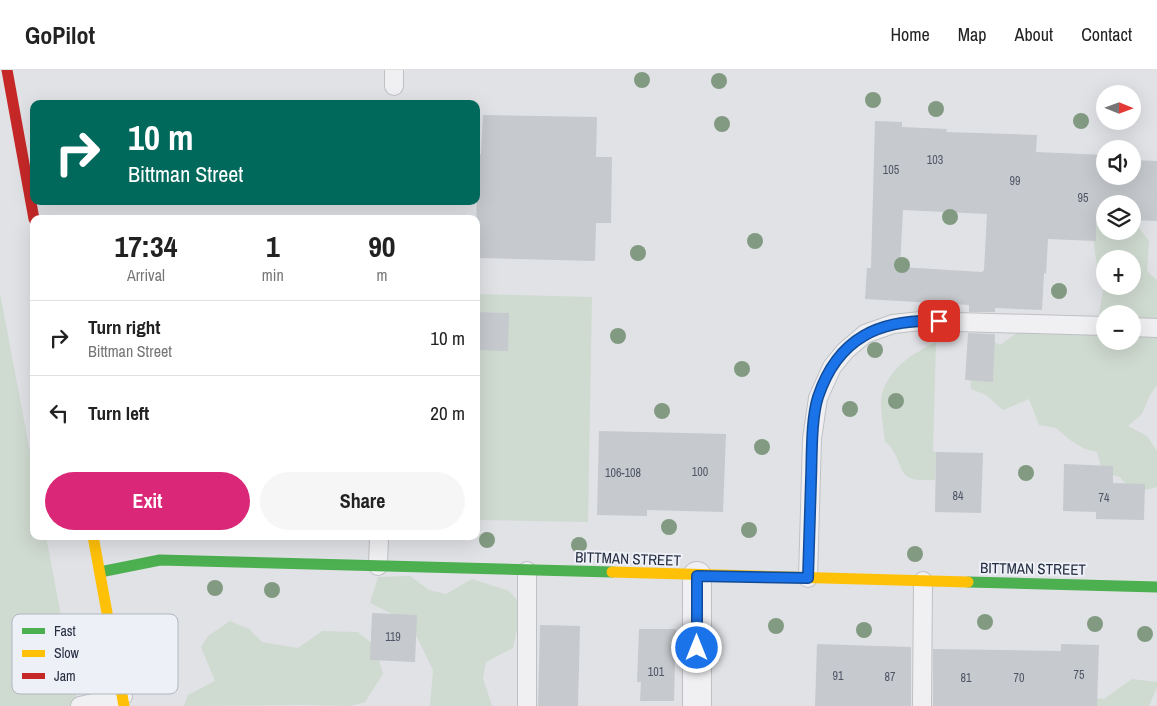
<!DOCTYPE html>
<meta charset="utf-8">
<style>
:root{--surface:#fff;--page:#f6f6f6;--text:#222;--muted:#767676;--line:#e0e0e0;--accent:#db2777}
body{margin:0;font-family:"Archivo Narrow",sans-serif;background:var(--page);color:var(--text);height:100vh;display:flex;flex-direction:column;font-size:19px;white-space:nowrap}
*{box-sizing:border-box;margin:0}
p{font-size:16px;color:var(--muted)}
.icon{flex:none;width:28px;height:28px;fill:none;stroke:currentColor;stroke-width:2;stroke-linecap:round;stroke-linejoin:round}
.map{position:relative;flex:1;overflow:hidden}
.side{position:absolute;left:30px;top:145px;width:450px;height:325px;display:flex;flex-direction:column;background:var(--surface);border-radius:10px;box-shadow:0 5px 20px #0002}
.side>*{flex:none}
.guide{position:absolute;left:30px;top:30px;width:450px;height:105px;border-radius:10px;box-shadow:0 5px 20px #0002;background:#00695c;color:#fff;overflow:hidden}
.needle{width:32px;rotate:91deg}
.controls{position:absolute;left:1096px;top:15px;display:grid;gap:10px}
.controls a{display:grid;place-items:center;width:45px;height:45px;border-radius:50%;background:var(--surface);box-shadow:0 5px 20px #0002;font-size:25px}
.pin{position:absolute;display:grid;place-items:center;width:42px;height:42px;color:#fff;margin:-21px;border-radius:10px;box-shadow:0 2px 8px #0006}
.me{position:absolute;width:55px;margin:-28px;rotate:0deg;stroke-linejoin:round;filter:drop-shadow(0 0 4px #0008)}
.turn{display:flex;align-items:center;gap:18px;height:105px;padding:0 15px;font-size:22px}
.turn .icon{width:65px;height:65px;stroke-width:2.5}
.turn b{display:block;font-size:35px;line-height:42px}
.eta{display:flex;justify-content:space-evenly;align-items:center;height:85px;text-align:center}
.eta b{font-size:30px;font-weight:700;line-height:35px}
.primary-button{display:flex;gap:10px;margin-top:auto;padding:10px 15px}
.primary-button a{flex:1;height:58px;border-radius:30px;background:var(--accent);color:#fff;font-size:20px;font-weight:700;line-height:58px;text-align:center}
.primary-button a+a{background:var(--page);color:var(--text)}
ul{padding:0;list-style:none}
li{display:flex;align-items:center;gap:15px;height:75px;padding:0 15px;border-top:1px solid var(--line)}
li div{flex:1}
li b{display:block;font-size:19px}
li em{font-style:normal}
header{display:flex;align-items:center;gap:30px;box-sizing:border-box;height:70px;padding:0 25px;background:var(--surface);border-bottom:1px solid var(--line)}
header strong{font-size:24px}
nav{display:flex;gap:28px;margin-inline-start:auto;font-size:18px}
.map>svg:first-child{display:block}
.green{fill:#cfdad0;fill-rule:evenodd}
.building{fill:#c6c9cd;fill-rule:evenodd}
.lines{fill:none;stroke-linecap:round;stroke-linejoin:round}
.lane-casing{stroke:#bfc0c4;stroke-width:20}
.street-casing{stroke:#bfc0c4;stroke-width:30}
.lane{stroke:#f0f0f3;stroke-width:18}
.street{stroke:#f0f0f3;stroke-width:28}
.fast{stroke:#4caf50;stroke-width:11}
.slow{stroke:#ffc107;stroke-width:11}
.jam{stroke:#c62828;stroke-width:11}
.tree{fill:#829a82}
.route-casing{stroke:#114b97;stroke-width:12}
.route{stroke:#1a73e8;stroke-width:9}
.labels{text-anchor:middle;stroke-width:4;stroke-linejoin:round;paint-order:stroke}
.number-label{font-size:12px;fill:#4f5666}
.street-label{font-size:15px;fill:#252d41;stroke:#edf0f6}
.key{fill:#edf0f6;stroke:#b1b6c0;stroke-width:1}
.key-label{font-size:14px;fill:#252d41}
</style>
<header>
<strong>GoPilot</strong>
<nav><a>Home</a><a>Map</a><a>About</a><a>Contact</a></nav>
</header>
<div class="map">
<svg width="1157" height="636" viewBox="0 0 1157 636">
<rect width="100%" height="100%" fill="#e1e2e6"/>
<g class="green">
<path d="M 1103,148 L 1105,148 L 1105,161 L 1132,161 L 1134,151 L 1149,171 L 1147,201 L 1157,210 L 1157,315 L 1150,325 L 1142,344 L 1128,356 L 1147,366 L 1157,381 L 1157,417 L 1133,423 L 1120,407 L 1103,403 L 1097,382 L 1085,379 L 1070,370 L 1056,358 L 1039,355 L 1029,329 L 1003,340 L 986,325 L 971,319 L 970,291 L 986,268 L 1000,275 L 1038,248 L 1096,262 L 1103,221 L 1107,216 L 1132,216 L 1132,189 L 1105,189 L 1105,201 L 1097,196 L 1092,160 ZM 1105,244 L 1132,244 L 1132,271 L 1105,271 Z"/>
<path d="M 0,223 L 34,403 L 34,466 L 46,466 L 78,636 L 0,636 Z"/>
<path d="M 476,224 L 592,227 L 588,452 L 476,450 ZM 480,242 L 509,243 L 479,280 Z"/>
<path d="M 936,272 L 933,381 L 936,382 L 935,410 C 890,413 909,394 885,371 C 884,361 879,333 882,324 C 890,297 912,284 936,272 Z"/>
<path d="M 410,506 L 429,520 L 446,524 L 472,509 L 509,521 L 522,536 L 513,578 L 486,592 L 483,608 L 492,636 L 430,636 L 433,600 L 410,553 L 370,533 L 378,507 Z"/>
<path d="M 230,551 L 249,559 L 262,572 L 298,578 L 322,561 L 358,562 L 375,576 L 383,604 L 365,632 L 350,636 L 303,635 L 184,636 L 188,625 L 215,611 L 201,577 L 208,566 Z"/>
<path d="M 1132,609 L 1157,612 L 1157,617 L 1149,636 L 1035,636 L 1078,625 L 1104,629 Z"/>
</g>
<g class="building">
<path d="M 483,45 L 597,47 L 596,87 L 612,87 L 611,153 L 596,153 L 595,191 L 477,188 L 476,84 L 481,84 Z"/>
<path d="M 875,51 L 902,52 L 902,57 L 947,59 L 946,62 L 1037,65 L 1036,82 L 1105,85 L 1105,106 L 1132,106 L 1132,90 L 1157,91 L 1157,151 L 1132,150 L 1132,134 L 1105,134 L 1105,153 L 1096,153 L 1096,171 L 1048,169 L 1046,204 L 1044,203 L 1042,240 L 995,238 L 995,242 L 969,242 L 969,235 L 865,229 L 867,198 L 871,198 ZM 903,140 L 987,144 L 984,200 L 982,202 L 900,197 Z"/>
<path d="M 480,242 L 509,243 L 508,281 L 479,280 Z"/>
<path d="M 968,263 L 995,264 L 993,312 L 965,310 Z"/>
<path d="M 599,361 L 726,364 L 723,442 L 647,440 L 647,446 L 597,445 Z"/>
<path d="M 936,382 L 983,383 L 981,443 L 935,442 Z"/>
<path d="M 1064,394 L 1113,396 L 1113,413 L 1145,414 L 1144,450 L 1096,449 L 1096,442 L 1063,441 Z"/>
<path d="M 372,543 L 417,545 L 415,592 L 370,590 Z"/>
<path d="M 540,555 L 580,556 L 578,636 L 538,636 Z"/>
<path d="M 639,559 L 676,559 L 674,631 L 640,631 L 641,612 L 637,612 Z"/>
<path d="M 817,574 L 911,577 L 911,636 L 815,636 Z"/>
<path d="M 1061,574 L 1099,575 L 1097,636 L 933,636 L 933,579 L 1061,581 Z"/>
</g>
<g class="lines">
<defs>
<g id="lane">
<path d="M 394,16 L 394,0"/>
<path d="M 1132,257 L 1157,258"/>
<path d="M 378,496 L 379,466"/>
<path d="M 808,508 L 812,369 L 818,328 L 832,297 L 845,281 L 865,264 L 893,254 L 921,251 L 1105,256"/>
<path d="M 80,636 L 123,626"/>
<path d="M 527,636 L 527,501"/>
<path d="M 922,636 L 923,511"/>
</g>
<path id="street" d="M 697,636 L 697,506"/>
</defs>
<use href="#lane" class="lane-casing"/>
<use href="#street" class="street-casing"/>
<use href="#lane" class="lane"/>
<use href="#street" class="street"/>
<g class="fast">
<path d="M 100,502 L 160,490 L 612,502"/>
<path d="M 968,512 L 1157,517"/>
</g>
<g class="slow">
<path d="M 93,466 L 124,636"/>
<path d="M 612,502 L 968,512"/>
</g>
<path class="jam" d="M 7,0 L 34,149"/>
</g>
<g class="tree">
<circle cx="642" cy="10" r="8"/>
<circle cx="719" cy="11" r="8"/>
<circle cx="873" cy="30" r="8"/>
<circle cx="936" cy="39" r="8"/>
<circle cx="1081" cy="51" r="8"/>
<circle cx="722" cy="54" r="8"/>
<circle cx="950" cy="147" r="8"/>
<circle cx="755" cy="171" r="8"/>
<circle cx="638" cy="183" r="8"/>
<circle cx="902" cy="195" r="8"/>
<circle cx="1059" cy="221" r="8"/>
<circle cx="618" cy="266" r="8"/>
<circle cx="875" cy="280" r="8"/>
<circle cx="742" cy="299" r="8"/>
<circle cx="896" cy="331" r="8"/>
<circle cx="850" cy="339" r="8"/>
<circle cx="662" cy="341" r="8"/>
<circle cx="762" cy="377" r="8"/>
<circle cx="1026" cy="403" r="8"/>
<circle cx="669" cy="457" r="8"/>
<circle cx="749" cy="460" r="8"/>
<circle cx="487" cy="470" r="8"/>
<circle cx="579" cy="475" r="8"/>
<circle cx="915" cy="484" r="8"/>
<circle cx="215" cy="518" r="8"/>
<circle cx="272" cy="520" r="8"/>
<circle cx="985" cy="552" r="8"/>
<circle cx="1095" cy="554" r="8"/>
<circle cx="776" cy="556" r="8"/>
<circle cx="864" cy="560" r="8"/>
<circle cx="1145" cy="564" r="8"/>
</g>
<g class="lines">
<defs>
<path id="route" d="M 697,578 L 697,506 L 808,508 C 809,475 810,442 811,410 C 812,385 811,349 818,327 C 838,267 880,249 939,251"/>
</defs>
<use href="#route" class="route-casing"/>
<use href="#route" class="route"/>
</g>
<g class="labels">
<g class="number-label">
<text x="935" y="94">103</text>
<text x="891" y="104">105</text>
<text x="1015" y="115">99</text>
<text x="1083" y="132">95</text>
<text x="700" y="406">100</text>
<text x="623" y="407">106-108</text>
<text x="958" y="430">84</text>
<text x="1104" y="432">74</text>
<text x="393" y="571">119</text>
<text x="656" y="606">101</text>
<text x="1079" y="609">75</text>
<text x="838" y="610">91</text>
<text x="890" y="611">87</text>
<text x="966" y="612">81</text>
<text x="1019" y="612">70</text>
</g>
<g class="street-label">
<text transform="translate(628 489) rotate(2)" y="5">BITTMAN STREET</text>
<text transform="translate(1033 499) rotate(1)" y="5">BITTMAN STREET</text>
</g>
</g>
<rect x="12" y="544" width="166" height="80" rx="8" class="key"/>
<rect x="22" y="558" width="23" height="6" fill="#4caf50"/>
<rect x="22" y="580" width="23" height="7" fill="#ffc107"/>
<rect x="22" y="603" width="23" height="6" fill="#c62828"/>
<g class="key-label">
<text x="54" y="566">Fast</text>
<text x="54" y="588">Slow</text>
<text x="54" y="611">Jam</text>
</g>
</svg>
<div class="controls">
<a><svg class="needle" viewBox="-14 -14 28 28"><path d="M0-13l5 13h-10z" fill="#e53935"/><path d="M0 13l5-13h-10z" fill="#767676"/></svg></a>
<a><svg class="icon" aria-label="sound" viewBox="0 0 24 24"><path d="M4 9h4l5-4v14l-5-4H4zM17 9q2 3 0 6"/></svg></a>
<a><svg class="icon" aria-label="layers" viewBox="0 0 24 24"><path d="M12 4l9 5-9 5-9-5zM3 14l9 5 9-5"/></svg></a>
<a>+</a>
<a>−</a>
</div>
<div class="pin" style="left:939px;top:251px;background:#d93025"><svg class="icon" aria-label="arrive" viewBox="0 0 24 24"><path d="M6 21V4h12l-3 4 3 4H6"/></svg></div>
<svg class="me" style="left:697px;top:578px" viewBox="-20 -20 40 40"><circle r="17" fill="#1a73e8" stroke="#fff" stroke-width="3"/><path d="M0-11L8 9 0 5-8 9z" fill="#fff"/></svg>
<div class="guide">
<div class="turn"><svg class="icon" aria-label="right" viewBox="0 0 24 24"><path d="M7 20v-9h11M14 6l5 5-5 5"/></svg><div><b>10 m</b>Bittman Street</div></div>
</div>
<section class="side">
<div class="eta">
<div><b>17:34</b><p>Arrival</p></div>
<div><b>1</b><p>min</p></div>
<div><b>90</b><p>m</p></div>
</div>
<ul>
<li><svg class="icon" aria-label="right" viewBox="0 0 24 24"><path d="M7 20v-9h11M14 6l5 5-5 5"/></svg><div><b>Turn right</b><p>Bittman Street</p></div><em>10 m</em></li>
<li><svg class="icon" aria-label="left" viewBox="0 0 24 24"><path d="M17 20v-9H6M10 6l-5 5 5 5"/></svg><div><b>Turn left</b></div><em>20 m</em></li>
</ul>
<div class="primary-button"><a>Exit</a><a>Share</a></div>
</section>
</div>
